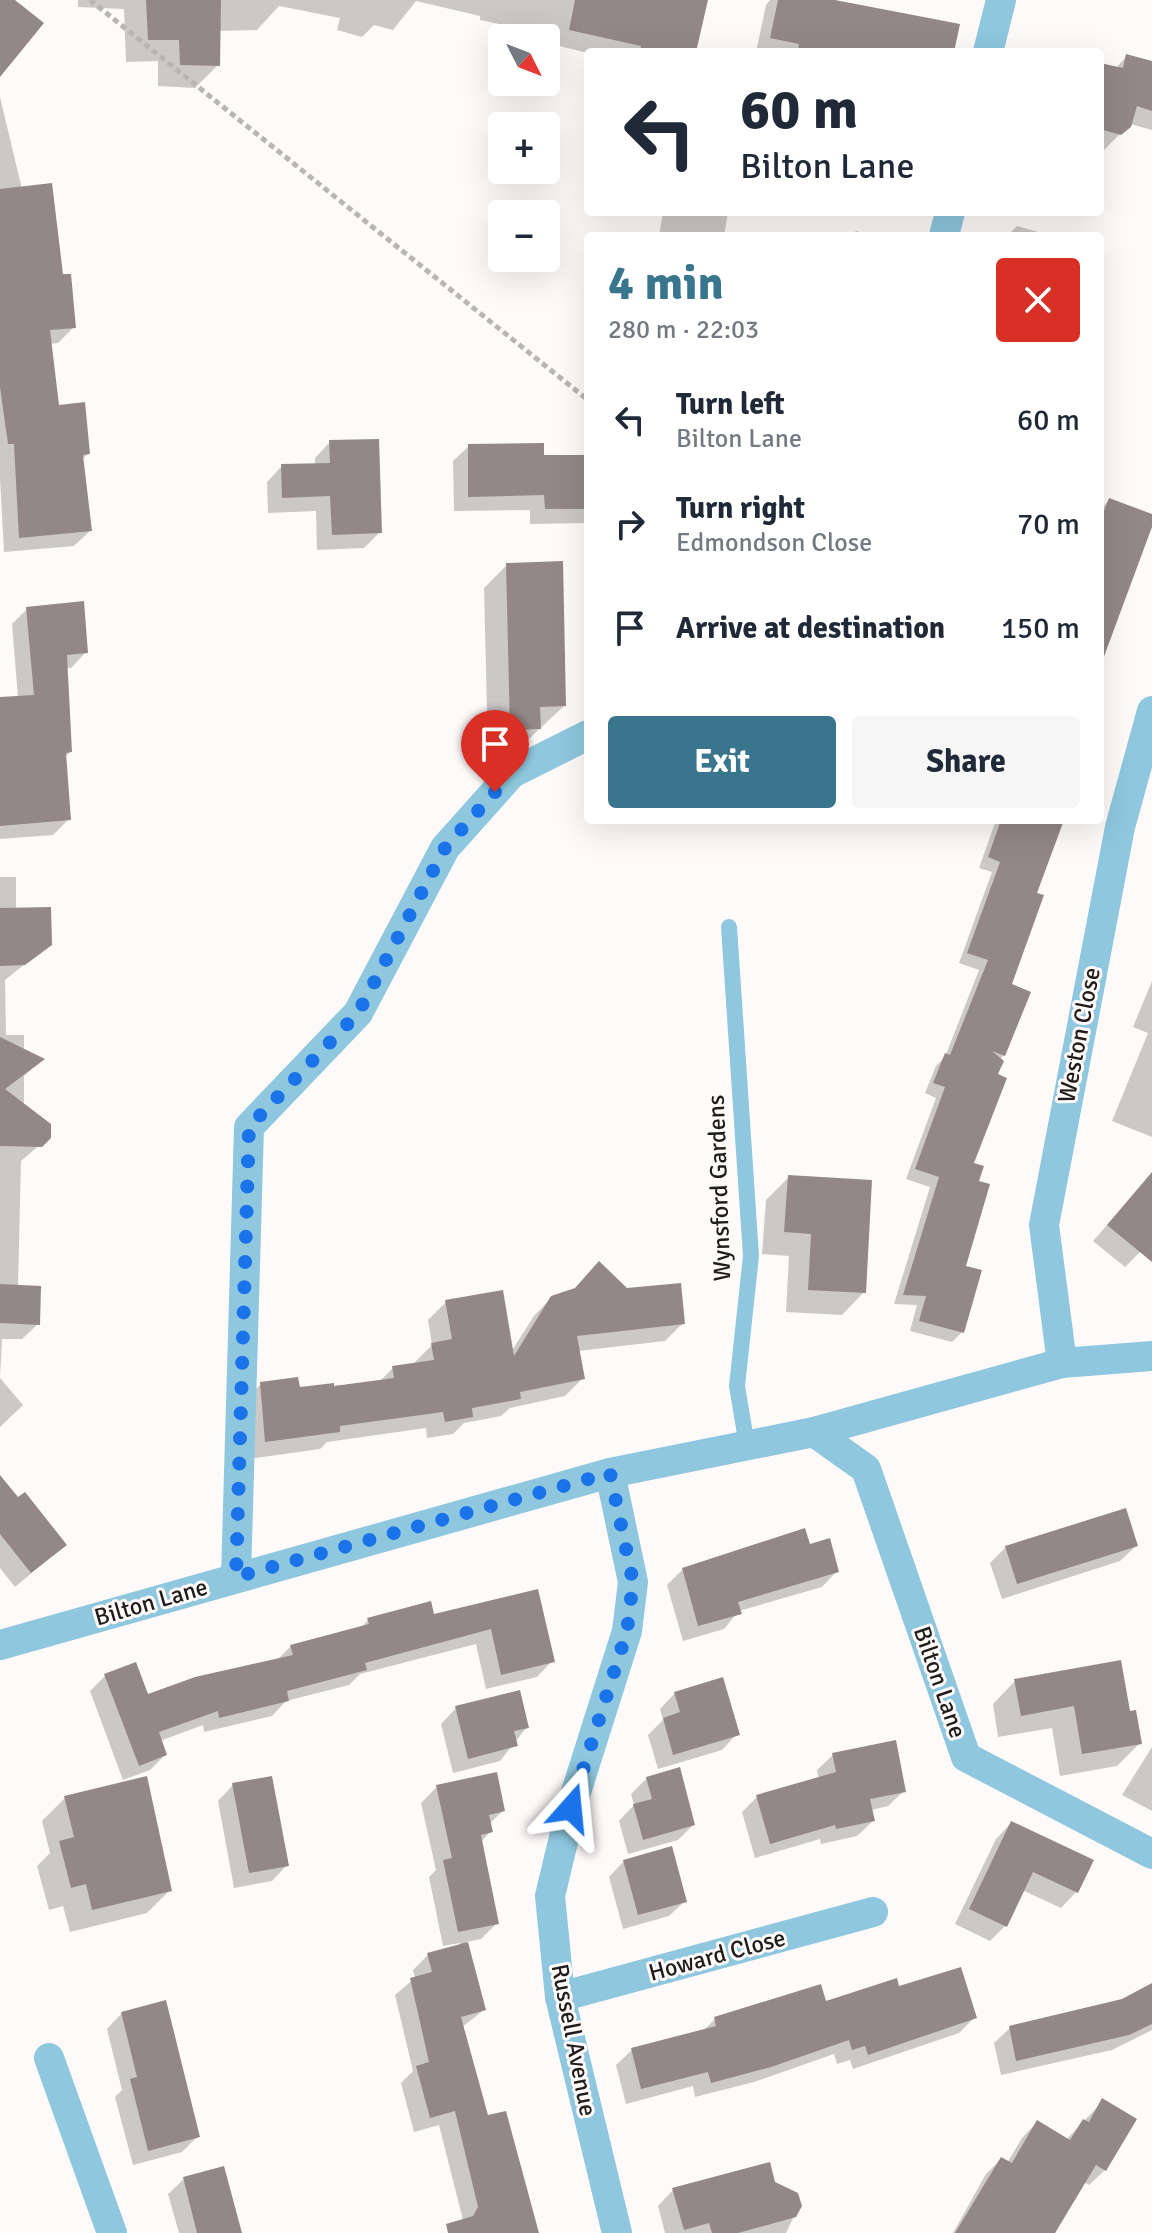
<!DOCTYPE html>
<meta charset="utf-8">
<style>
:root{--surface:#fff;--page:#f6f6f7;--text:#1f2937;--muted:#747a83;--accent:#39768d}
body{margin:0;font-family:Signika,sans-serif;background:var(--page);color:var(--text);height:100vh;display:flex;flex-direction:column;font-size:30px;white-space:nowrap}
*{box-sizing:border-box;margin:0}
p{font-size:26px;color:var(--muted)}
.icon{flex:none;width:44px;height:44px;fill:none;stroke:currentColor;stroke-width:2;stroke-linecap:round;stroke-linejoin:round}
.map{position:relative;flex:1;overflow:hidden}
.panel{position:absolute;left:584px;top:232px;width:520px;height:592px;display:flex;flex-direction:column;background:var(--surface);border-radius:8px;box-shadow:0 8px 32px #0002}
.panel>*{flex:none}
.top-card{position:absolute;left:584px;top:48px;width:520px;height:168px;border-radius:8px;box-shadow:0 8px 32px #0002;background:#fff;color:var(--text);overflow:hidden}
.needle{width:52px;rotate:132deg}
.buttons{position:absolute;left:488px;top:24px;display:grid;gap:16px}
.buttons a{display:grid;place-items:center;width:72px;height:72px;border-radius:8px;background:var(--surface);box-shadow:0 8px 32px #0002;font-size:40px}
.pin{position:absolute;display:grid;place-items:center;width:68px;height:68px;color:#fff;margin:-82px -34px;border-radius:50% 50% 50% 0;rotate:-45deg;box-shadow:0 0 8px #0007}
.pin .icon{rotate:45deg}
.me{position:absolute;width:88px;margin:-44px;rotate:18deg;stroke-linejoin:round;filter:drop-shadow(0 0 6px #0008)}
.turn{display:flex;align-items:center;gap:28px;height:168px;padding:0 24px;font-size:36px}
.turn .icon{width:104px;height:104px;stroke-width:2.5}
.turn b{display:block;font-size:56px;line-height:68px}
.round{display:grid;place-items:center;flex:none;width:84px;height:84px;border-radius:8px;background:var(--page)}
.headline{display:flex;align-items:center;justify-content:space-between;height:136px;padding:0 24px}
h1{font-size:48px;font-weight:800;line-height:60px;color:var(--accent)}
.cta{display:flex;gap:16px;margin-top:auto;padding:16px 24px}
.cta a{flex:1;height:92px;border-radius:8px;background:var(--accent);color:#fff;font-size:32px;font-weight:800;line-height:92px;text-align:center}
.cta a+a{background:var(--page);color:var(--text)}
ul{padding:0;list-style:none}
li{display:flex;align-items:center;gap:24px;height:104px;padding:0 24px}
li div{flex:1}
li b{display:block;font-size:30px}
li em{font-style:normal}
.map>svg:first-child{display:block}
.shadow{fill:#0003}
.building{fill:#938887}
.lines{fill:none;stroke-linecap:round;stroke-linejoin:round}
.path{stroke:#bab5b5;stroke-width:5;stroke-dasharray:6 4;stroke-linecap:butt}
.service{stroke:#8ec7de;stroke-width:16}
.minor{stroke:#8ec7de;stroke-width:30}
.route{stroke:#1a73e8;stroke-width:14;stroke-dasharray:0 25.2}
.labels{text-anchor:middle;stroke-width:6;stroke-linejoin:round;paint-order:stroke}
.street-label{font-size:24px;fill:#201c1c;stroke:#fffafa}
</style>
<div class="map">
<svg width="1152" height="2233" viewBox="0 0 1152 2233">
<rect width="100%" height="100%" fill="#fffafa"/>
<g class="shadow">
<path d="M 78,0 L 705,0 L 694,52 L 588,53 L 555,45 L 557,36 L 480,20 L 480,16 L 416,1 L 393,30 L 374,25 L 362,37 L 337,30 L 340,18 L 279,6 L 257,30 L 218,31 L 218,65 L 195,88 L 158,86 L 158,61 L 126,62 L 124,9 L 78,7 Z"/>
<path d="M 770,0 L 833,0 L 952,52 L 756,52 L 766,5 Z"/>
<path d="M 1127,56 L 1152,63 L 1152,130 L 1130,124 L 1104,150 L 1100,149 L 1100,65 L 1115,69 Z"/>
<path d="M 0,97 L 22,189 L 61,276 L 74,327 L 58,343 L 50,344 L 57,407 L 88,453 L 82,460 L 90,531 L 74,546 L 4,552 L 0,478 Z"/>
<path d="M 663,212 L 728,212 L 724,236 L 659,236 Z"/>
<path d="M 1017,226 L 1052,236 L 1007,236 Z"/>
<path d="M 856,231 L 875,236 L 850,236 Z"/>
<path d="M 330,442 L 380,532 L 364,548 L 317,550 L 316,511 L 268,513 L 267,482 L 282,466 L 315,465 L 315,458 Z"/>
<path d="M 469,446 L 542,457 L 588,457 L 588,523 L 530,524 L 530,510 L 454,511 L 453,461 Z"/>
<path d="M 1109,500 L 1152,517 L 1152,522 L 1100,668 L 1100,510 Z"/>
<path d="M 507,565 L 564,706 L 516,751 L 488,752 L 484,588 Z"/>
<path d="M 27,609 L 86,652 L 71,668 L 65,668 L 70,752 L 65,757 L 69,819 L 53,835 L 0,839 L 0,699 L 18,698 L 12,624 Z"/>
<path d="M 996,820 L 1062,820 L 1035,894 L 1009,985 L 1004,1055 L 999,1060 L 971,1165 L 977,1182 L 963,1267 L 962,1332 L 952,1342 L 910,1331 L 917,1305 L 894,1304 L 930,1187 L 906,1179 L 936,1098 L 925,1093 L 936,1066 L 945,1057 L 979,970 L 959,963 L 992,872 L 979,868 Z"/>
<path d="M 0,877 L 16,877 L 16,910 L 50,944 L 5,980 L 6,1035 L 24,1035 L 24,1050 L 42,1059 L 24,1076 L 24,1105 L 49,1137 L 21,1161 L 18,1287 L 38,1324 L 22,1339 L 2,1339 L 0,1378 L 23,1405 L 0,1427 Z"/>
<path d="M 1152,981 L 1152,1137 L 1112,1121 L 1148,1033 L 1133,1027 Z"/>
<path d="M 789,1177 L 864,1292 L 842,1315 L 786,1312 L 789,1256 L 762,1254 L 766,1200 Z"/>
<path d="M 1145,1182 L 1152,1188 L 1152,1260 L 1141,1251 L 1125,1267 L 1093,1241 Z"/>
<path d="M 626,1290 L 683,1323 L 665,1341 L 578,1351 L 583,1378 L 565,1396 L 510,1408 L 501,1416 L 464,1423 L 453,1434 L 427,1438 L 426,1428 L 327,1442 L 320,1449 L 248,1459 L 243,1402 L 261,1384 L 298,1389 L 379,1382 L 393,1368 L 414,1363 L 432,1345 L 428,1320 L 446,1302 L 511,1352 L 534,1316 L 552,1297 Z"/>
<path d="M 0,1478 L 17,1500 L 65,1545 L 15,1587 L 0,1568 Z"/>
<path d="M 808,1546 L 837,1571 L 822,1587 L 739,1611 L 724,1629 L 683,1641 L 667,1585 L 683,1569 Z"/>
<path d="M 1136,1546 L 1120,1561 L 1002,1599 L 990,1563 L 1006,1547 Z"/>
<path d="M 536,1592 L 552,1661 L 537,1677 L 486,1689 L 476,1644 L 360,1674 L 349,1685 L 286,1701 L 272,1716 L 204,1732 L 203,1725 L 160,1741 L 165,1755 L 150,1770 L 123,1780 L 90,1691 L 105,1676 L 147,1697 L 277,1660 L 291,1646 L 360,1629 L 368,1620 L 433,1617 Z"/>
<path d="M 1015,1681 L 1128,1713 L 1140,1743 L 1117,1766 L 1060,1776 L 1052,1728 L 998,1737 L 993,1704 Z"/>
<path d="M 675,1693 L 737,1734 L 722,1750 L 658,1769 L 648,1735 L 663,1720 L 660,1709 Z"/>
<path d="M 456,1708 L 527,1727 L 500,1761 L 453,1773 L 441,1724 Z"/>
<path d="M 1152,1747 L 1152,1811 L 1122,1795 Z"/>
<path d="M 833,1755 L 904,1791 L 888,1806 L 871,1810 L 873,1821 L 857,1836 L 821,1844 L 820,1839 L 755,1858 L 742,1812 L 757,1797 L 819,1779 L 817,1770 Z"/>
<path d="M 647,1778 L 693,1825 L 678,1840 L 628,1854 L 619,1821 L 634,1805 L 631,1794 Z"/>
<path d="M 233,1785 L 287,1865 L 272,1881 L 234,1888 L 218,1801 Z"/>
<path d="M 437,1787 L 503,1811 L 489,1824 L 491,1831 L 481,1842 L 497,1923 L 481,1939 L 466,1942 L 484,2010 L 462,2027 L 487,2117 L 536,2233 L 459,2233 L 464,2224 L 439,2125 L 414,2132 L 401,2083 L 413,2071 L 395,1995 L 415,1978 L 413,1970 L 428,1955 L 460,1946 L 460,1943 L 443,1946 L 429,1877 L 436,1870 L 421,1803 Z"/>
<path d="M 65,1798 L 170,1890 L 147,1913 L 70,1932 L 63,1906 L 49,1910 L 37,1866 L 50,1853 L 42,1821 Z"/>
<path d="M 1011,1823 L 1091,1861 L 1076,1892 L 1061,1908 L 1022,1890 L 1005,1926 L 990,1941 L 955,1924 L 996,1839 Z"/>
<path d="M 624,1861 L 685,1901 L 669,1916 L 623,1929 L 609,1877 Z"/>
<path d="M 1152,1985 L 1152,2030 L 1112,2050 L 1001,2075 L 994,2043 L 1010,2028 L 1123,2001 Z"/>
<path d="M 898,1989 L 975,2017 L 959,2033 L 853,2069 L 850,2060 L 837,2064 L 834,2054 L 754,2082 L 695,2097 L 693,2086 L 626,2104 L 616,2065 L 632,2050 L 703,2031 L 715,2019 Z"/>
<path d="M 122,2013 L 197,2137 L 182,2152 L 133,2165 L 115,2097 L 122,2090 L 107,2029 Z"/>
<path d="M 1103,2101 L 1105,2170 L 1089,2185 L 1084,2182 L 1055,2233 L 953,2233 L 986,2174 L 1001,2159 L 1007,2163 L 1022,2138 L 1037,2122 L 1066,2140 Z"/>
<path d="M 184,2179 L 240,2233 L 179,2233 L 168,2194 Z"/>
<path d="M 673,2190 L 799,2206 L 786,2233 L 665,2233 L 658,2206 Z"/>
</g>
<g class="building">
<path d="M 0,0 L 15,0 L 44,23 L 0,77 Z"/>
<path d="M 146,0 L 221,0 L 220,66 L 180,65 L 179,40 L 148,40 Z"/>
<path d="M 575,0 L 708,0 L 696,52 L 640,52 L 641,46 L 569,30 Z"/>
<path d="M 778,0 L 835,0 L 960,24 L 954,52 L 798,52 L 799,44 L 770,38 Z"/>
<path d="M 1126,54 L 1152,61 L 1152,111 L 1137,106 L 1131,127 L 1121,135 L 1100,129 L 1100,63 L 1123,68 Z"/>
<path d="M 52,183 L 63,274 L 71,274 L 76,328 L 50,330 L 59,405 L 85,402 L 90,454 L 83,455 L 92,531 L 19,538 L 14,444 L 8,444 L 0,387 L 0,189 Z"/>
<path d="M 379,439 L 382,533 L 332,535 L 330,496 L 282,498 L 281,464 L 330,463 L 329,440 Z"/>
<path d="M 544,443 L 544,455 L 588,455 L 588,509 L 545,509 L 544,495 L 468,497 L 468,444 Z"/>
<path d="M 1109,498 L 1152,514 L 1152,527 L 1103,659 L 1100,658 L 1100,521 Z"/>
<path d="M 563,561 L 566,706 L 540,707 L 541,729 L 510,730 L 506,563 Z"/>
<path d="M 84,601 L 88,653 L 67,655 L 72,752 L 66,753 L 71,820 L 0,826 L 0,697 L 34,695 L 26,607 Z"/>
<path d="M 1001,820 L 1064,820 L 1037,893 L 1044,895 L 1012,984 L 1031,992 L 1005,1056 L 992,1051 L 1004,1061 L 998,1074 L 1007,1078 L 974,1163 L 984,1166 L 979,1181 L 990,1184 L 966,1266 L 982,1270 L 964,1333 L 919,1321 L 926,1296 L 903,1295 L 939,1177 L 915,1169 L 945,1087 L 933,1083 L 945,1053 L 950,1055 L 988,960 L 967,953 L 1000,862 L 988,857 Z"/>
<path d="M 51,907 L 52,945 L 25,965 L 0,966 L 0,908 Z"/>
<path d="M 0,1037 L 45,1059 L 5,1089 L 51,1124 L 51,1138 L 42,1147 L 0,1146 Z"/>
<path d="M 1152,1172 L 1152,1262 L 1107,1225 Z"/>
<path d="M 788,1175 L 872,1180 L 866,1293 L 808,1290 L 811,1234 L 784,1232 Z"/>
<path d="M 599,1261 L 627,1288 L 681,1283 L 685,1324 L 577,1336 L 585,1379 L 520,1392 L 521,1399 L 472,1408 L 473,1417 L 445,1422 L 443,1412 L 340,1426 L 340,1432 L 265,1442 L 260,1382 L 298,1377 L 300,1387 L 334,1383 L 334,1386 L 394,1378 L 392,1366 L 434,1360 L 431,1343 L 452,1339 L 445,1300 L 503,1290 L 514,1356 L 551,1296 L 575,1288 Z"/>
<path d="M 0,1284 L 41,1286 L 40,1325 L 0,1323 Z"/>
<path d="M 0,1475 L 18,1497 L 25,1492 L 67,1545 L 31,1573 L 0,1534 Z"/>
<path d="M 1126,1508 L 1138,1546 L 1017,1584 L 1005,1546 Z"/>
<path d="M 805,1528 L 810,1544 L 830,1538 L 839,1572 L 738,1602 L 742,1614 L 698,1626 L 682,1568 Z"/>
<path d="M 538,1589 L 555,1662 L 501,1675 L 491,1629 L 365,1663 L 367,1670 L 287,1691 L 289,1701 L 219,1718 L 218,1711 L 159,1732 L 167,1755 L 139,1766 L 104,1674 L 136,1662 L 148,1694 L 195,1677 L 293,1655 L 290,1645 L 369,1624 L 367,1618 L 431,1601 L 434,1614 Z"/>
<path d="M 1121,1660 L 1130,1711 L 1136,1710 L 1142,1744 L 1082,1754 L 1074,1706 L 1021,1716 L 1014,1679 Z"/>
<path d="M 723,1677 L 740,1735 L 673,1755 L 663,1718 L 680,1712 L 674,1692 Z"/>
<path d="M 520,1690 L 529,1728 L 514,1731 L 518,1746 L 468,1759 L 455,1706 Z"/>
<path d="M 896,1740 L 906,1792 L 870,1799 L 875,1821 L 836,1829 L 835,1825 L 770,1844 L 756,1795 L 836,1772 L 832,1753 Z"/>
<path d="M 680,1767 L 695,1825 L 643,1840 L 633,1804 L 652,1799 L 646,1777 Z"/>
<path d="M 497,1772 L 505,1811 L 489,1815 L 493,1832 L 481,1835 L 499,1924 L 458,1932 L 443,1860 L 452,1858 L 436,1785 Z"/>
<path d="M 147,1776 L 172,1891 L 92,1910 L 86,1884 L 71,1888 L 59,1841 L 74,1837 L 64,1796 Z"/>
<path d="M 272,1776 L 289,1866 L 249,1873 L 232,1783 Z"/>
<path d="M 1011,1821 L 1094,1860 L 1078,1893 L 1033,1872 L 1007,1927 L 969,1909 Z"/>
<path d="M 672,1846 L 687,1902 L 638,1915 L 623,1860 Z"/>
<path d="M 468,1942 L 486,2010 L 461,2017 L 488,2115 L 506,2111 L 539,2233 L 448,2233 L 446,2224 L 473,2216 L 478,2207 L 455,2111 L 430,2118 L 416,2066 L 429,2062 L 410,1978 L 432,1972 L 427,1953 Z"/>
<path d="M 961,1967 L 977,2018 L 868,2055 L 865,2046 L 852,2050 L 849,2040 L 771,2067 L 711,2083 L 708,2072 L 641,2089 L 631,2048 L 716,2026 L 714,2017 L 821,1984 L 826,2001 L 897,1978 L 899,1986 Z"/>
<path d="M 1152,1983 L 1152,2024 L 1129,2035 L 1016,2061 L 1009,2026 L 1122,1999 Z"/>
<path d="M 166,2000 L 200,2137 L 148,2151 L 130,2079 L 137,2077 L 121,2012 Z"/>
<path d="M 1102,2098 L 1137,2119 L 1106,2171 L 1096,2165 L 1055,2233 L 955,2233 L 1001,2157 L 1012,2163 L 1037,2120 L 1070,2140 L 1083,2119 L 1089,2122 Z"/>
<path d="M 770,2162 L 775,2182 L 798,2193 L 802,2206 L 796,2217 L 738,2233 L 712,2233 L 709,2223 L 684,2230 L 672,2188 Z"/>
<path d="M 224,2166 L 242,2233 L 197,2233 L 183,2177 Z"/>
</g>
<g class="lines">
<path class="path" d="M 90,0 L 588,400"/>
<path class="service" d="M 729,927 L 751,1256 L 737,1386 L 747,1446"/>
<g class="minor">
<path d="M 988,52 L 1001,0"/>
<path d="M 944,236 L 950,212"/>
<path d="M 1062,1363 L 1044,1225 L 1120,827 L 1152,711"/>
<path d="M 814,1432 L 1062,1363 L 1152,1356"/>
<path d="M 610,1473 L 633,1582 L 627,1631 L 571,1808 L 550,1896 L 560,1997 L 617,2233"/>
<path d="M 236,1577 L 249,1127 L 358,1013 L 445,848 L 512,773 L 588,735"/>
<path d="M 0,1645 L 610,1473 L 814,1432 L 866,1469 L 966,1757 L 1152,1854"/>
<path d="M 560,1997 L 873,1912"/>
<path d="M 49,2058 L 112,2233"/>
</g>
</g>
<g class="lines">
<path class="route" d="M 495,792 L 445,848 L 358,1013 L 249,1127 L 236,1577 L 610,1473 L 633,1582 L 627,1631 L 571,1808"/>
</g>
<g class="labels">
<g class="street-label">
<text transform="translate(1079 1035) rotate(-79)" y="8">Weston Close</text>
<text transform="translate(719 1188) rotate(-92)" y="8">Wynsford Gardens</text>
<text transform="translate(151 1602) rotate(-16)" y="8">Bilton Lane</text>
<text transform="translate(940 1682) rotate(71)" y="8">Bilton Lane</text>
<text transform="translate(717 1955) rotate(-15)" y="8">Howard Close</text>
<text transform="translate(574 2040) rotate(79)" y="8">Russell Avenue</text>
</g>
</g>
</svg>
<div class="buttons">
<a><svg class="needle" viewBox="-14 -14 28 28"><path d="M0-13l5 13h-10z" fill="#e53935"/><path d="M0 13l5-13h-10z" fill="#747a83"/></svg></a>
<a>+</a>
<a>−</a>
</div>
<div class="pin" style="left:495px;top:792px;background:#d93025"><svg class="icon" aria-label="arrive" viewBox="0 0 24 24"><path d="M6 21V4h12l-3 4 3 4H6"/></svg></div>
<svg class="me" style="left:571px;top:1808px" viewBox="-20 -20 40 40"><path d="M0-17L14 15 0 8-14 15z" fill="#1a73e8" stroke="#fff" stroke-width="4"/></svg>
<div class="top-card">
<div class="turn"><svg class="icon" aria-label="left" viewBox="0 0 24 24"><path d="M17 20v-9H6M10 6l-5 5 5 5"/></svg><div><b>60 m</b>Bilton Lane</div></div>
</div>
<section class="panel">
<div class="headline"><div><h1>4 min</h1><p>280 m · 22:03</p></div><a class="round" style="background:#d93025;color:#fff"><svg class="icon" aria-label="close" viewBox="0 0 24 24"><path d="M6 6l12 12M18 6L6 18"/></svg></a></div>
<ul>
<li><svg class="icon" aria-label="left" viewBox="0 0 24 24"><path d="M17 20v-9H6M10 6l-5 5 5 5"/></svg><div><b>Turn left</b><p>Bilton Lane</p></div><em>60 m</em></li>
<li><svg class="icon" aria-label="right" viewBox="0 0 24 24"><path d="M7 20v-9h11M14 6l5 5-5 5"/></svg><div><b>Turn right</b><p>Edmondson Close</p></div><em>70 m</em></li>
<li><svg class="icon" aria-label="arrive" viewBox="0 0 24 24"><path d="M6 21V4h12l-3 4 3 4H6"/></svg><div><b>Arrive at destination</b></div><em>150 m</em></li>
</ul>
<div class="cta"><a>Exit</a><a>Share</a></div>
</section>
</div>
